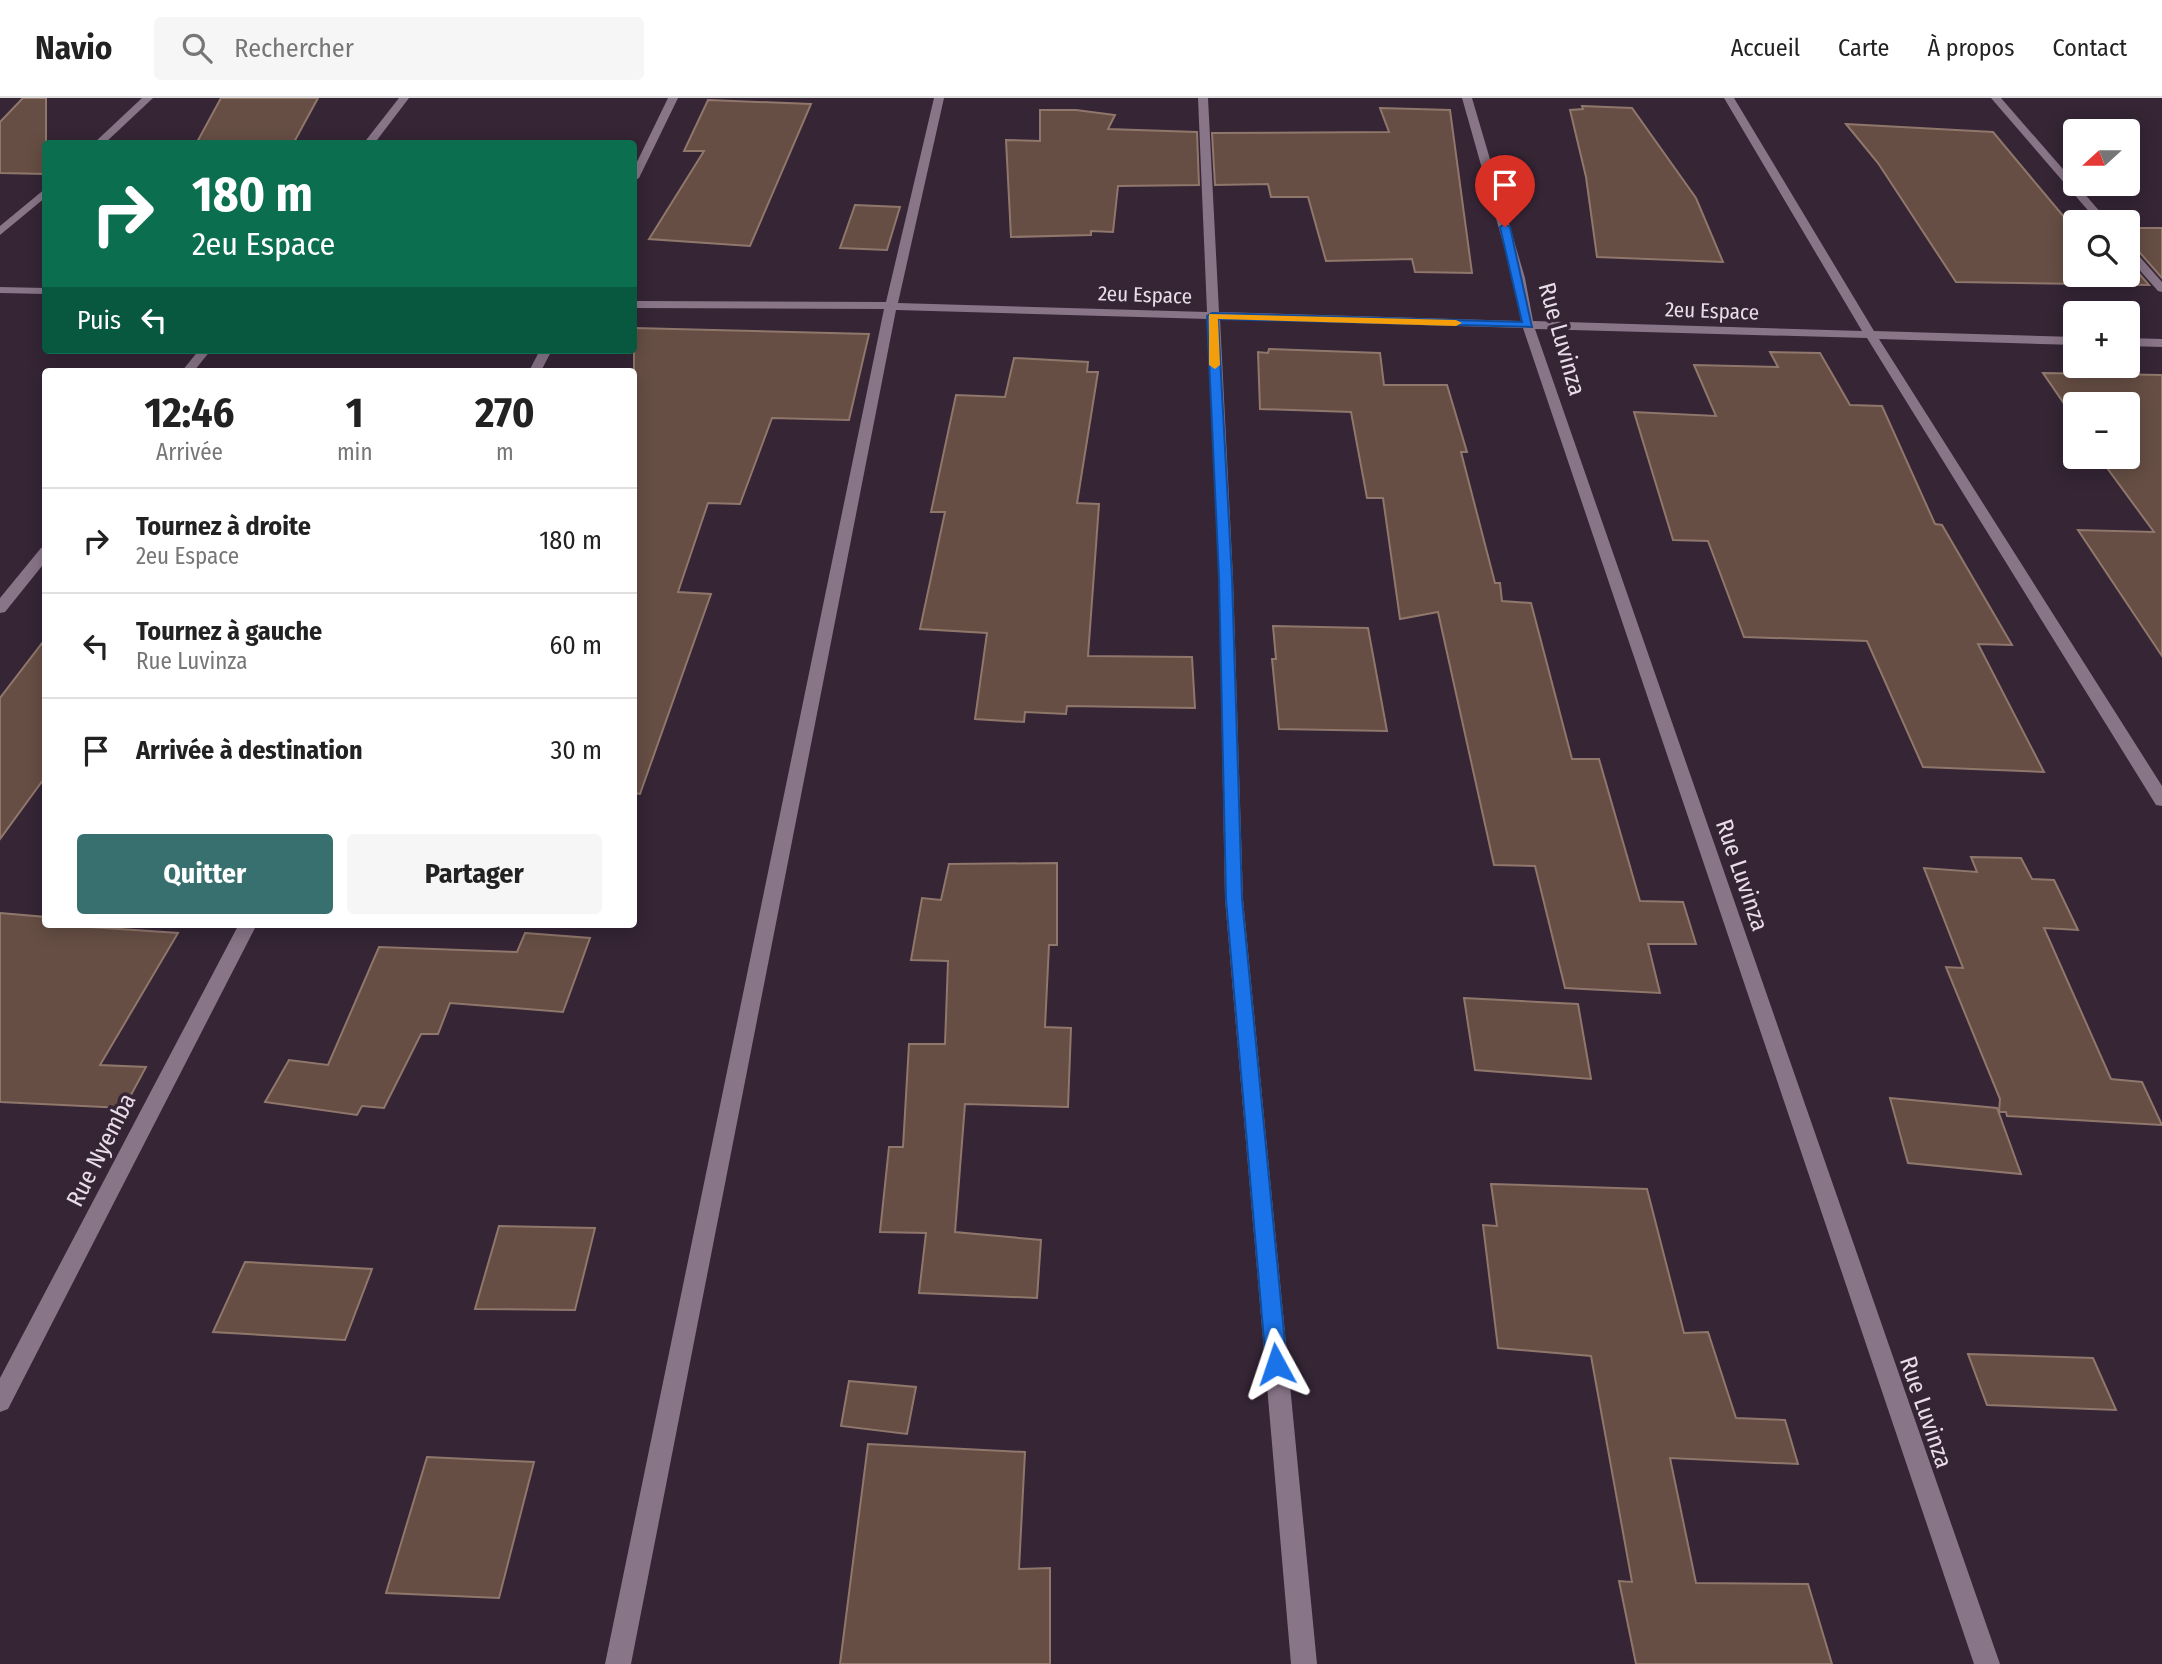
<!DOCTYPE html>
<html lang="fr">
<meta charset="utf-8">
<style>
:root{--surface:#fff;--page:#f6f6f6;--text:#222;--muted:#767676;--line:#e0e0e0;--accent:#386f6f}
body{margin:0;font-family:"Fira Sans Condensed",sans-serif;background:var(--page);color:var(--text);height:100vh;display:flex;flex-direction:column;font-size:26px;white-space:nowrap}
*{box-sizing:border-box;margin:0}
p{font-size:23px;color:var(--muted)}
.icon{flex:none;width:38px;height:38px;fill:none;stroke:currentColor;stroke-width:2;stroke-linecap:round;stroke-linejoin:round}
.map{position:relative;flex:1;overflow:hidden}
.sheet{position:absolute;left:42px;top:270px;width:595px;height:560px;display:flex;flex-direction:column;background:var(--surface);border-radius:7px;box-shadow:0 4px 18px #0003}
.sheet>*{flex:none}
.hud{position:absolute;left:42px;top:42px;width:595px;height:214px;border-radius:7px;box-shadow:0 4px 18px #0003;background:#0b6e4f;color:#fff;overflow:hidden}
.needle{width:46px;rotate:249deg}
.buttons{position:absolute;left:2063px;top:21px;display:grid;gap:14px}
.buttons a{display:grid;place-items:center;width:77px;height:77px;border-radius:7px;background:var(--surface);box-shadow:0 4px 18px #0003;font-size:35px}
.pin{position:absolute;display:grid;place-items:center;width:60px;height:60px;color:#fff;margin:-72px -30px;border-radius:50% 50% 50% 0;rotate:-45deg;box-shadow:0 0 7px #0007}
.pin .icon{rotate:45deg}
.me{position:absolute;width:77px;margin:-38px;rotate:355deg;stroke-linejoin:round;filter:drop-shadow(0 0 5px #0008)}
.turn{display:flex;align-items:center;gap:24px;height:147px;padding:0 35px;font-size:32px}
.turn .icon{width:91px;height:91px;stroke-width:2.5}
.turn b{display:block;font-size:49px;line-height:60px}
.then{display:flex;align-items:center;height:66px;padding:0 35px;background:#0003;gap:14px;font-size:26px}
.eta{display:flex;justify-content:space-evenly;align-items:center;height:119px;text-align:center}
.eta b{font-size:42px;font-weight:700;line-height:49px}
.cta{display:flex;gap:14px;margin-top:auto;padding:14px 35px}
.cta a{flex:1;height:80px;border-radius:7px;background:var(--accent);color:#fff;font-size:28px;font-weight:700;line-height:80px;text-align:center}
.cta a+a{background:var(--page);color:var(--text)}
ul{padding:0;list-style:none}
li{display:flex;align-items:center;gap:21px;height:105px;padding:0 35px;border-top:2px solid var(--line)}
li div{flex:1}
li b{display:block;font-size:26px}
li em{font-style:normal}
header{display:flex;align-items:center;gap:42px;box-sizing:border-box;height:98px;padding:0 35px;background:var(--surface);border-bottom:2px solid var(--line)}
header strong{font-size:33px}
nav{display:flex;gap:38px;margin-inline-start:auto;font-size:24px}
.search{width:490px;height:63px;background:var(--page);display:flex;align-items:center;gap:18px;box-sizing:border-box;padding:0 24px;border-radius:7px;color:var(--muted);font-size:26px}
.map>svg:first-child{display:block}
.building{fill:#664e44;stroke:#90776c;stroke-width:2}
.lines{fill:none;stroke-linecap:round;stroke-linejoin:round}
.minor{fill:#887588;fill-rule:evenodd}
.route{fill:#1a73e8;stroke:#114b97;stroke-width:2}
.slow{fill:#f59e0b}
.labels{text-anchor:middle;stroke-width:7;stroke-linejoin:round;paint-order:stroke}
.far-street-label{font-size:21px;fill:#e8dde8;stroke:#352535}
.street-label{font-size:24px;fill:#e8dde8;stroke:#352535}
</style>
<header>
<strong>Navio</strong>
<div class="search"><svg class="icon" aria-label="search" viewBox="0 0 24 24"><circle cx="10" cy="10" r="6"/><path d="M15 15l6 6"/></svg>Rechercher</div>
<nav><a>Accueil</a><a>Carte</a><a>À propos</a><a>Contact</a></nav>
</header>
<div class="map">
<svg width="2162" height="1566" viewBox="0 0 2162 1566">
<rect width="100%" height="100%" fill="#352535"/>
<g class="building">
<path d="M 23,0 L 46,0 L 46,76 L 0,75 L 0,24 Z"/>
<path d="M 221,0 L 318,0 L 293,46 L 196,46 Z"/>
<path d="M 708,2 L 811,6 L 750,148 L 649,141 L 704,53 L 684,53 Z"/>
<path d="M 1582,8 L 1632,10 L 1696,100 L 1723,164 L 1597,159 L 1586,79 L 1570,12 L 1583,11 Z"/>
<path d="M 1380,10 L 1450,12 L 1472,175 L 1415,174 L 1412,161 L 1326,163 L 1308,99 L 1271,99 L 1268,86 L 1215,87 L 1212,35 L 1389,34 Z"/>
<path d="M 1040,12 L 1076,12 L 1115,17 L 1108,31 L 1197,34 L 1199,87 L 1118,88 L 1113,134 L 1091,133 L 1091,137 L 1011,139 L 1006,42 L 1040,43 Z"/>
<path d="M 1846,26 L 1993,34 L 2064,119 L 2085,120 L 2089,124 L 2076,124 L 2076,177 L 2128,177 L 2128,163 L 2149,187 L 1956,184 L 1878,65 Z"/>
<path d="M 855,107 L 900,109 L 887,152 L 840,150 Z"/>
<path d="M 2128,130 L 2162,130 L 2162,180 L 2134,148 L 2128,147 Z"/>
<path d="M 634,230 L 869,236 L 849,322 L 772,320 L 740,406 L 708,405 L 678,494 L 711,496 L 640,696 L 634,695 Z"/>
<path d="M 1269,251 L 1380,255 L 1384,287 L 1447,287 L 1467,354 L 1461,354 L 1495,485 L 1500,485 L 1502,503 L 1531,505 L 1572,661 L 1599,661 L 1640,803 L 1683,804 L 1696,846 L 1648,846 L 1660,895 L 1565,890 L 1535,768 L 1494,767 L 1438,514 L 1400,521 L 1383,400 L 1367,400 L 1351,314 L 1260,311 L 1258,254 L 1268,255 Z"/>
<path d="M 1770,254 L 1820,255 L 1850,307 L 1882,308 L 1935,426 L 1942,427 L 2012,547 L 1978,546 L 2044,674 L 1923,669 L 1867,543 L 1744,539 L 1708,443 L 1673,442 L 1634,314 L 1716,318 L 1694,267 L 1778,269 Z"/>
<path d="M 1014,260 L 1088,264 L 1087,274 L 1098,274 L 1077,405 L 1099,406 L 1088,558 L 1192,559 L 1195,610 L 1067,608 L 1066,616 L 1025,614 L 1024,624 L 975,621 L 987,535 L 920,531 L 945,414 L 931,414 L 956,297 L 1005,299 Z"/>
<path d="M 2043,275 L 2162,277 L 2162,558 L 2078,432 L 2154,434 L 2099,359 L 2128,359 L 2128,306 L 2076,306 L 2076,323 Z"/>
<path d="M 1273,528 L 1368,530 L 1387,633 L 1279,631 L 1272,561 L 1276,561 Z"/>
<path d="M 46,540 L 46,678 L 0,741 L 0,600 Z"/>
<path d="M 1971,759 L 2021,760 L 2032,781 L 2054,782 L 2078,832 L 2044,830 L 2111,981 L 2142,984 L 2162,1027 L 2007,1018 L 2006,1014 L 1999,1014 L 2000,1001 L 1946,869 L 1963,870 L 1924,770 L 1977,774 Z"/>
<path d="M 1057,765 L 1057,847 L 1049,847 L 1045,929 L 1071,930 L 1068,1009 L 965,1006 L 955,1134 L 1041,1142 L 1037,1200 L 919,1195 L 926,1135 L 880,1134 L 889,1049 L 903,1049 L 909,946 L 945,946 L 948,863 L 911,862 L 922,800 L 941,802 L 949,766 Z"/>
<path d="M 0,815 L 46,819 L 46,826 L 178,835 L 100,967 L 146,969 L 124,1010 L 0,1004 Z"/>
<path d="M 525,835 L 590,840 L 563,914 L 450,905 L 438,936 L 421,936 L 384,1010 L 362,1008 L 357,1017 L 265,1004 L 289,962 L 328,967 L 379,849 L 517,854 Z"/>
<path d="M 1464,900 L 1578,906 L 1591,981 L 1475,972 Z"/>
<path d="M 1890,1000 L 1997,1010 L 2021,1076 L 1908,1065 Z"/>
<path d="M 1491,1086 L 1647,1091 L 1684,1235 L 1708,1234 L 1736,1320 L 1785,1322 L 1798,1366 L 1670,1360 L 1696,1485 L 1808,1486 L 1832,1566 L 1636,1566 L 1619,1483 L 1632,1484 L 1591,1258 L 1498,1250 L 1483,1127 L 1497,1128 Z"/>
<path d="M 499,1128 L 595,1130 L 575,1212 L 475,1211 Z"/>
<path d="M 245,1164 L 372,1171 L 345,1242 L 213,1234 Z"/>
<path d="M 1968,1256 L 2093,1260 L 2116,1312 L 1987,1307 Z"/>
<path d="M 849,1283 L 916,1289 L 907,1336 L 841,1328 Z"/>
<path d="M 868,1346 L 1025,1354 L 1019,1471 L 1050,1470 L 1050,1566 L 840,1566 Z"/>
<path d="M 427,1359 L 534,1364 L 499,1500 L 386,1495 Z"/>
</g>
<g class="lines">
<g class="minor">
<path d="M 142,0 L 153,0 L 104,46 L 93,46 Z"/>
<path d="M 399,0 L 409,0 L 374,46 L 363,46 Z"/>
<path d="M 668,0 L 678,0 L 639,80 L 634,83 L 634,70 Z"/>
<path d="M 934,0 L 944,0 L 898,205 L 1207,214 L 1198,0 L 1208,0 L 1219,214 L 1521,223 L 1513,180 L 1462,0 L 1472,0 L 1525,180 L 1533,223 L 1862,233 L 1724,0 L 1734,0 L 1874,233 L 2076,239 L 2076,247 L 1879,241 L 2162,688 L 2162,708 L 2156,707 L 1867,240 L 1535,231 L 2000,1566 L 1974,1566 L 1523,230 L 1220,221 L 1233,480 L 1243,801 L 1317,1566 L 1291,1566 L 1225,801 L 1219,480 L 1208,221 L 896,212 L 631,1566 L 605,1566 L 884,211 L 634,210 L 634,203 L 886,204 Z"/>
<path d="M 1991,0 L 2001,0 L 2109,124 L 2098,124 Z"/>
<path d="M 46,90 L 46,99 L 0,137 L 0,128 Z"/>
<path d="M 2128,149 L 2132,150 L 2162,184 L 2162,194 L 2158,193 L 2128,159 Z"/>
<path d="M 0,189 L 46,190 L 46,196 L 0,195 Z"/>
<path d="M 2128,240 L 2162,241 L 2162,249 L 2128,248 Z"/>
<path d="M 199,252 L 211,252 L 194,273 L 182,273 Z"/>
<path d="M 540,252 L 552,252 L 541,273 L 529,273 Z"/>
<path d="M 46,448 L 46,463 L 5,514 L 0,515 L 0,500 L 41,450 Z"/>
<path d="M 239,826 L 257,826 L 8,1311 L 0,1314 L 0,1280 Z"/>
</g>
</g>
<path class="route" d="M 1505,126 L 1510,129 L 1532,229 L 1218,221 L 1232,480 L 1242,801 L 1287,1266 L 1284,1273 L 1276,1276 L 1269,1273 L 1266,1266 L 1226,801 L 1219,480 L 1207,218 L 1212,215 L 1522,224 L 1500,129 Z"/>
<path class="slow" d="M 1209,216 L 1456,222 L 1462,225 L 1456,228 L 1218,221 L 1220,267 L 1215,271 L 1209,267 Z"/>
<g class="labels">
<g class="far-street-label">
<text transform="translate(1145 197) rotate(2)" y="7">2eu Espace</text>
<text transform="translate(1712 213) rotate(2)" y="7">2eu Espace</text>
</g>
<g class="street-label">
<text transform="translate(1562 241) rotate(74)" y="8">Rue Luvinza</text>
<text transform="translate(1742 777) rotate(71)" y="8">Rue Luvinza</text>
<text transform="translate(101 1052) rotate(-63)" y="8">Rue Nyemba</text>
<text transform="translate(1926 1314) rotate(71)" y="8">Rue Luvinza</text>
</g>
</g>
</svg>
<div class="buttons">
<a><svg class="needle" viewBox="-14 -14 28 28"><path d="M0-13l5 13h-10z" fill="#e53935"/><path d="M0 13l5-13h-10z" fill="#767676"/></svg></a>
<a><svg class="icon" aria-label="search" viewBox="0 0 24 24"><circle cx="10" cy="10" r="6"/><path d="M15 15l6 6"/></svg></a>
<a>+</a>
<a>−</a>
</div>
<div class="pin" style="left:1505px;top:129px;background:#d93025"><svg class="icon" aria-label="arrive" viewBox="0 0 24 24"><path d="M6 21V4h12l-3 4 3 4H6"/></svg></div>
<svg class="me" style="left:1276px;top:1266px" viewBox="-20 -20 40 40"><path d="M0-17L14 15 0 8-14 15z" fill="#1a73e8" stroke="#fff" stroke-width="4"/></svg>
<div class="hud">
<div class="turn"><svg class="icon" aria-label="right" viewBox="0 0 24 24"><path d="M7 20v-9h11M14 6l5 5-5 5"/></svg><div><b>180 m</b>2eu Espace</div></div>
<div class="then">Puis<svg class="icon" aria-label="left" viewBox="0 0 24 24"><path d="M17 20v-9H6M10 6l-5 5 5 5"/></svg></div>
</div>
<section class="sheet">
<div class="eta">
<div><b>12:46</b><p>Arrivée</p></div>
<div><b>1</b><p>min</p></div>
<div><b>270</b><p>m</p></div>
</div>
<ul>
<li><svg class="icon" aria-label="right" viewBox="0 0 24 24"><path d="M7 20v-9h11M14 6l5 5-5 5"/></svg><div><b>Tournez à droite</b><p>2eu Espace</p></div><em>180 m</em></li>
<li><svg class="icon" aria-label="left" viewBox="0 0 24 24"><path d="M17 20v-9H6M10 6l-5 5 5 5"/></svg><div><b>Tournez à gauche</b><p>Rue Luvinza</p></div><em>60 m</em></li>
<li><svg class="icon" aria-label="arrive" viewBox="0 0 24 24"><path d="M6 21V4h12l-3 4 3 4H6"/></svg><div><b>Arrivée à destination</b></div><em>30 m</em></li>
</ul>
<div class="cta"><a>Quitter</a><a>Partager</a></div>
</section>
</div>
